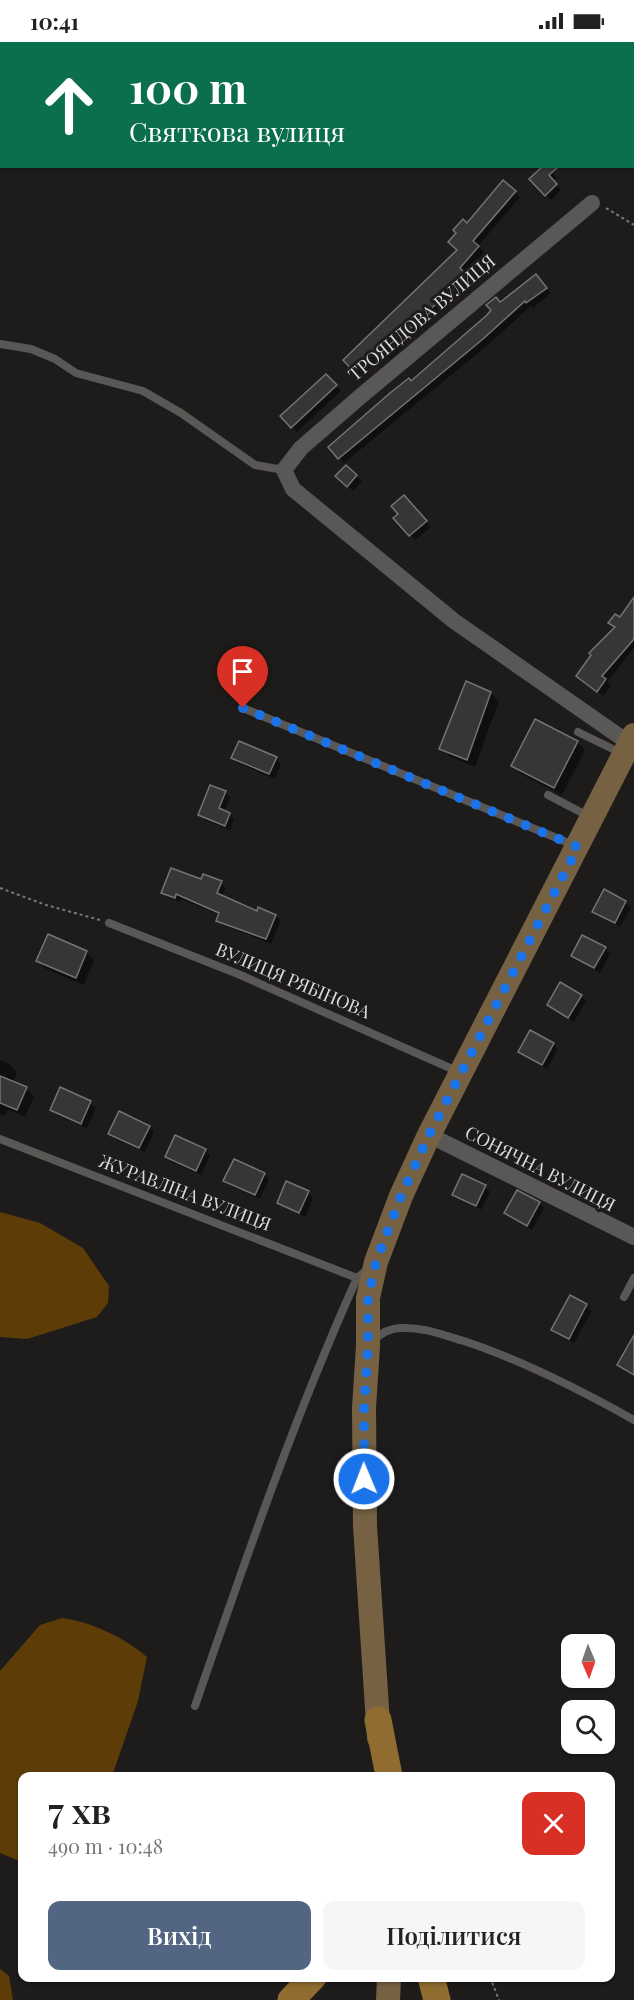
<!DOCTYPE html>
<html lang="uk">
<meta charset="utf-8">
<style>
:root{--surface:#fff;--page:#f6f6f6;--text:#222;--muted:#767676;--accent:#526684}
body{margin:0;font-family:"Playfair Display",serif;background:var(--page);color:var(--text);height:100vh;display:flex;flex-direction:column;font-size:22px;white-space:nowrap}
*{box-sizing:border-box;margin:0}
p{font-size:20px;color:var(--muted)}
.icon{flex:none;width:33px;height:33px;fill:none;stroke:currentColor;stroke-width:2;stroke-linecap:round;stroke-linejoin:round}
.map{position:relative;flex:1;overflow:hidden}
.details{position:absolute;left:18px;top:1730px;width:597px;height:210px;display:flex;flex-direction:column;background:var(--surface);border-radius:12px;box-shadow:0 2px 4px #0004}
.details>*{flex:none}
.top-card{position:absolute;left:0px;top:0px;width:634px;height:126px;box-shadow:0 2px 4px #0004;background:#0b6e4f;color:#fff;overflow:hidden}
.needle{width:39px;rotate:178deg}
.tools{position:absolute;left:561px;top:1592px;display:grid;gap:12px}
.tools a{display:grid;place-items:center;width:54px;height:54px;border-radius:12px;background:var(--surface);box-shadow:0 2px 4px #0004;font-size:30px}
.pin{position:absolute;display:grid;place-items:center;width:51px;height:51px;color:#fff;margin:-62px -26px;border-radius:50% 50% 50% 0;rotate:-45deg;box-shadow:0 0 6px #0007}
.pin .icon{rotate:45deg}
.me{position:absolute;width:66px;margin:-33px;rotate:359deg;stroke-linejoin:round;filter:drop-shadow(0 0 4px #0008)}
.turn{display:flex;align-items:center;gap:21px;height:126px;padding:0 30px;font-size:27px}
.turn .icon{width:78px;height:78px;stroke-width:2.5}
.turn b{display:block;font-size:42px;line-height:51px}
.round{display:grid;place-items:center;flex:none;width:63px;height:63px;border-radius:12px;background:var(--page)}
.headline{display:flex;align-items:center;justify-content:space-between;height:102px;padding:0 30px}
h1{font-size:36px;font-weight:600;line-height:45px}
.cta{display:flex;gap:12px;margin-top:auto;padding:12px 30px}
.cta a{flex:1;height:69px;border-radius:12px;background:var(--accent);color:#fff;font-size:24px;font-weight:600;line-height:69px;text-align:center}
.cta a+a{background:var(--page);color:var(--text)}
.status{display:flex;justify-content:space-between;align-items:center;height:42px;padding:0 30px;background:var(--surface);direction:ltr}
.status svg{height:16px;fill:currentColor}
.map>svg:first-child{display:block}
.green{fill:#5d3c07}
.shadow{fill:#0007}
.building{fill:#343638;stroke:#727476;stroke-width:1.5}
.lines{fill:none;stroke-linecap:round;stroke-linejoin:round}
.path{stroke:#7a7877;stroke-width:2;stroke-dasharray:3 3;stroke-linecap:butt}
.service{stroke:#5a5856;stroke-width:8}
.minor{stroke:#5a5856;stroke-width:16}
.secondary{stroke:#766243;stroke-width:24}
.primary{stroke:#916c30;stroke-width:27}
.route{stroke:#1a73e8;stroke-width:10;stroke-dasharray:0 18}
.labels{text-anchor:middle;stroke-width:6;stroke-linejoin:round;paint-order:stroke}
.street-label{font-size:18px;fill:#dddcdb;stroke:#1e1c1b}
</style>
<div class="status"><b>10:41</b><svg viewBox="0 0 49 12"><path d="M0 12V9h3v3zM5 12V6h3v6zM10 12V3h3v9zM15 12V0h3v12zM26 1h20v11H26zM47 4h2v5h-2z"/></svg></div>
<div class="map">
<svg width="634" height="1958" viewBox="0 0 634 1958">
<rect width="100%" height="100%" fill="#1e1c1b"/>
<g class="green">
<path d="M 0,1170 L 40,1181 L 83,1206 L 109,1244 L 108,1261 L 97,1275 L 27,1297 L 0,1295 Z"/>
<path d="M 62,1576 C 92,1580 125,1596 147,1615 L 138,1659 L 112,1734 L 22,1734 L 22,1820 L 0,1811 L 0,1629 L 40,1583 Z"/>
<path d="M 0,1927 L 9,1934 L 13,1958 L 0,1958 Z"/>
</g>
<g class="shadow">
<path d="M 547,124 L 557,136 L 553,140 L 561,148 L 551,158 L 531,137 Z"/>
<path d="M 503,140 L 520,155 L 478,204 L 484,210 L 465,233 L 473,241 L 459,255 L 456,252 L 390,317 L 383,311 L 361,334 L 345,318 L 458,208 L 468,183 Z"/>
<path d="M 541,239 L 551,251 L 533,266 L 531,264 L 489,302 L 344,421 L 330,405 L 411,341 L 500,262 Z"/>
<path d="M 326,334 L 341,349 L 297,390 L 282,374 Z"/>
<path d="M 346,425 L 362,439 L 353,449 L 337,434 Z"/>
<path d="M 409,460 L 431,485 L 415,498 L 396,476 Z"/>
<path d="M 634,571 L 634,606 L 607,640 L 611,644 L 603,654 L 583,639 L 593,613 L 616,586 L 610,580 Z"/>
<path d="M 491,651 L 499,659 L 475,725 L 449,714 L 441,706 Z"/>
<path d="M 577,700 L 585,708 L 562,753 L 521,732 L 513,723 Z"/>
<path d="M 233,716 L 276,716 L 281,722 L 275,737 L 238,721 Z"/>
<path d="M 225,750 L 230,756 L 224,770 L 234,777 L 230,788 L 205,778 L 200,773 Z"/>
<path d="M 202,839 L 221,841 L 226,846 L 222,855 L 258,871 L 276,874 L 281,879 L 271,902 L 223,883 L 218,878 L 220,873 L 181,857 L 180,860 L 168,855 L 163,850 Z"/>
<path d="M 605,849 L 631,865 L 620,885 L 594,869 Z"/>
<path d="M 605,907 L 610,912 L 600,931 L 573,914 Z"/>
<path d="M 86,910 L 94,918 L 84,943 L 46,927 L 38,919 Z"/>
<path d="M 581,954 L 586,959 L 574,980 L 549,962 Z"/>
<path d="M 553,1002 L 558,1007 L 547,1027 L 520,1010 Z"/>
<path d="M 0,1018 L 9,1021 L 17,1030 L 13,1041 L 26,1047 L 34,1055 L 25,1075 L 8,1068 L 5,1074 L 0,1072 Z"/>
<path d="M 61,1047 L 90,1061 L 96,1066 L 87,1086 L 57,1073 L 52,1067 Z"/>
<path d="M 149,1085 L 154,1090 L 145,1110 L 115,1097 L 110,1091 Z"/>
<path d="M 205,1108 L 210,1113 L 201,1133 L 172,1120 L 166,1115 Z"/>
<path d="M 264,1132 L 269,1137 L 260,1157 L 231,1144 L 225,1139 Z"/>
<path d="M 485,1144 L 490,1150 L 481,1168 L 453,1152 Z"/>
<path d="M 308,1150 L 313,1156 L 305,1175 L 279,1160 Z"/>
<path d="M 539,1161 L 544,1166 L 532,1188 L 506,1171 Z"/>
<path d="M 570,1255 L 592,1269 L 574,1301 L 553,1287 Z"/>
</g>
<g class="building">
<path d="M 543,124 L 559,124 L 549,133 L 557,142 L 545,154 L 529,137 Z"/>
<path d="M 503,138 L 516,149 L 473,199 L 479,204 L 460,226 L 469,235 L 428,269 L 384,313 L 377,307 L 354,330 L 343,318 L 457,208 L 448,200 L 456,191 L 453,188 L 463,177 L 467,181 Z"/>
<path d="M 536,232 L 547,246 L 526,261 L 525,259 L 483,297 L 338,417 L 328,405 L 390,351 L 409,336 L 411,339 L 487,273 L 491,268 L 486,263 L 496,255 L 500,260 L 503,258 Z"/>
<path d="M 326,332 L 337,343 L 291,386 L 280,374 Z"/>
<path d="M 346,423 L 357,433 L 347,445 L 335,434 Z"/>
<path d="M 404,453 L 427,479 L 409,494 L 393,476 L 398,472 L 391,464 Z"/>
<path d="M 634,555 L 634,597 L 602,634 L 606,637 L 597,650 L 576,634 L 591,613 L 589,611 L 615,585 L 608,581 L 615,572 L 620,575 Z"/>
<path d="M 466,639 L 491,650 L 467,718 L 439,707 Z"/>
<path d="M 535,677 L 578,699 L 554,746 L 511,724 Z"/>
<path d="M 239,699 L 277,715 L 269,732 L 231,716 Z"/>
<path d="M 210,743 L 226,749 L 219,766 L 230,771 L 225,784 L 198,773 Z"/>
<path d="M 171,826 L 201,837 L 203,832 L 222,839 L 217,851 L 257,869 L 258,865 L 276,873 L 266,897 L 216,879 L 219,871 L 176,852 L 175,856 L 161,851 Z"/>
<path d="M 604,847 L 626,859 L 615,881 L 592,870 Z"/>
<path d="M 48,892 L 87,909 L 76,936 L 36,919 Z"/>
<path d="M 582,893 L 606,905 L 594,926 L 571,914 Z"/>
<path d="M 560,940 L 582,953 L 568,976 L 547,963 Z"/>
<path d="M 530,988 L 554,1001 L 542,1023 L 518,1010 Z"/>
<path d="M 0,1034 L 27,1045 L 17,1068 L 0,1061 Z"/>
<path d="M 60,1045 L 91,1059 L 81,1082 L 50,1068 Z"/>
<path d="M 119,1069 L 150,1084 L 139,1106 L 108,1092 Z"/>
<path d="M 175,1093 L 206,1107 L 196,1129 L 165,1115 Z"/>
<path d="M 234,1117 L 265,1131 L 255,1153 L 223,1139 Z"/>
<path d="M 462,1132 L 486,1143 L 476,1164 L 452,1153 Z"/>
<path d="M 286,1139 L 309,1149 L 299,1171 L 277,1161 Z"/>
<path d="M 517,1148 L 540,1160 L 527,1184 L 504,1171 Z"/>
<path d="M 570,1253 L 587,1262 L 569,1297 L 551,1288 Z"/>
<path d="M 634,1293 L 634,1333 L 617,1323 Z"/>
</g>
<g class="lines">
<g class="path">
<path d="M 606,166 L 634,183"/>
<path d="M 0,846 L 46,863 L 100,878"/>
<path d="M 490,1935 L 499,1958"/>
</g>
<g class="service">
<path d="M 0,302 L 31,307 L 55,317 L 76,331 L 143,349 L 181,371 L 255,423 L 284,428"/>
<path d="M 243,666 L 576,804"/>
<path d="M 578,690 L 623,712"/>
<path d="M 548,753 L 590,775"/>
<path d="M 109,881 L 238,932 L 459,1030"/>
<path d="M 0,1097 L 357,1236"/>
<path d="M 624,1255 L 634,1236"/>
<path d="M 373,1299 C 381,1291 390,1286 401,1286 C 423,1285 443,1293 464,1299 C 524,1319 579,1347 634,1378"/>
<path d="M 195,1664 C 245,1519 294,1376 357,1236 L 369,1226"/>
</g>
<g class="minor">
<path d="M 626,0 L 628,2"/>
<path d="M 335,2 L 338,0"/>
<path d="M 0,60 L 2,60"/>
<path d="M 592,161 L 361,354 L 301,406 L 284,428 L 293,447 L 454,579 L 629,701"/>
<path d="M 429,1093 L 634,1195"/>
</g>
<g class="secondary">
<path d="M 379,1696 L 365,1484 L 364,1366 L 368,1304 L 368,1256 L 376,1220 L 401,1154 L 429,1093 L 634,693"/>
<path d="M 388,1958 L 389,1935"/>
</g>
<g class="primary">
<path d="M 378,1678 L 389,1734"/>
<path d="M 431,1935 L 437,1958"/>
<path d="M 291,1958 L 313,1935"/>
</g>
</g>
<g class="lines">
<path class="route" d="M 243,666 L 578,805 L 429,1093 L 401,1154 L 376,1220 L 368,1256 L 368,1304 L 364,1366 L 364,1437"/>
</g>
<g class="labels">
<g class="street-label">
<text transform="translate(422 276) rotate(-40)" y="6">ТРОЯНДОВА ВУЛИЦЯ</text>
<text transform="translate(293 939) rotate(23)" y="6">ВУЛИЦЯ РЯБІНОВА</text>
<text transform="translate(540 1127) rotate(27)" y="6">СОНЯЧНА ВУЛИЦЯ</text>
<text transform="translate(185 1151) rotate(21)" y="6">ЖУРАВЛІНА ВУЛИЦЯ</text>
</g>
</g>
</svg>
<div class="tools">
<a><svg class="needle" viewBox="-14 -14 28 28"><path d="M0-13l5 13h-10z" fill="#e53935"/><path d="M0 13l5-13h-10z" fill="#767676"/></svg></a>
<a><svg class="icon" aria-label="search" viewBox="0 0 24 24"><circle cx="10" cy="10" r="6"/><path d="M15 15l6 6"/></svg></a>
</div>
<div class="pin" style="left:243px;top:666px;background:#d93025"><svg class="icon" aria-label="arrive" viewBox="0 0 24 24"><path d="M6 21V4h12l-3 4 3 4H6"/></svg></div>
<svg class="me" style="left:364px;top:1437px" viewBox="-20 -20 40 40"><circle r="17" fill="#1a73e8" stroke="#fff" stroke-width="3"/><path d="M0-11L8 9 0 5-8 9z" fill="#fff"/></svg>
<div class="top-card">
<div class="turn"><svg class="icon" aria-label="ahead" viewBox="0 0 24 24"><path d="M12 20V5M6 11l6-6 6 6"/></svg><div><b>100 m</b>Святкова вулиця</div></div>
</div>
<section class="details">
<div class="headline"><div><h1>7 хв</h1><p>490 m · 10:48</p></div><a class="round" style="background:#d93025;color:#fff"><svg class="icon" aria-label="close" viewBox="0 0 24 24"><path d="M6 6l12 12M18 6L6 18"/></svg></a></div>
<div class="cta"><a>Вихід</a><a>Поділитися</a></div>
</section>
</div>
